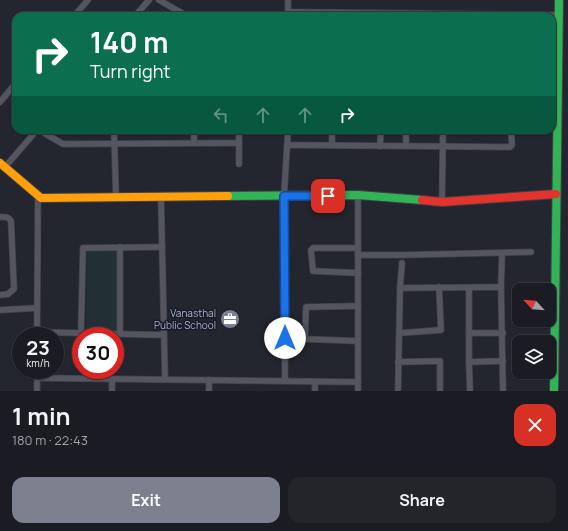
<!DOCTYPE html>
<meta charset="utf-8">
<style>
:root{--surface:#1b1c23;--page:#24252b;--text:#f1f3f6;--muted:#a0a1a6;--line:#393a41;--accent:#7c808f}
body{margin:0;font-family:Manrope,sans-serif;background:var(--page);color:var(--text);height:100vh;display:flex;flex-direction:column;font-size:15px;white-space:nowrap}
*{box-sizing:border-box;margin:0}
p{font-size:13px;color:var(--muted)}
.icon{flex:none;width:22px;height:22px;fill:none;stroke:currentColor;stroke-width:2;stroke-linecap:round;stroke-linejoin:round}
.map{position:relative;height:391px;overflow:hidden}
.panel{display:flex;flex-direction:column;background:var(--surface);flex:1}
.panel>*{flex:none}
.banner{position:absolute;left:12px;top:12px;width:544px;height:122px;border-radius:12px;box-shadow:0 1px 3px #0004,0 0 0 1px var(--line);background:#0b6e4f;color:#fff;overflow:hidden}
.needle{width:26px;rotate:296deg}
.controls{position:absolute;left:512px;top:283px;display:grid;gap:8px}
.controls a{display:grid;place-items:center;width:44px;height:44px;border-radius:8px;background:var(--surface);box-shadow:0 1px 3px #0004,0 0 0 1px var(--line);font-size:20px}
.speed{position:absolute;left:12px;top:327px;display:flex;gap:8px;font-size:20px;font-weight:700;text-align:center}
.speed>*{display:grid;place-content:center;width:52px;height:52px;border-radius:50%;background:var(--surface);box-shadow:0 1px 3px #0004,0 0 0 1px var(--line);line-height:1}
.speed small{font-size:10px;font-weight:400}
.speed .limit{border:6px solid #d22;background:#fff;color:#111}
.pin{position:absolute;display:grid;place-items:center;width:34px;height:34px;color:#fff;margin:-17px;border-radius:8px;box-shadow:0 2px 6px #0006}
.me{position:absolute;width:44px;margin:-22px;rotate:0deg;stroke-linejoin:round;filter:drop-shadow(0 0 3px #0008)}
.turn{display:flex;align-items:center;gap:14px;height:84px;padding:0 12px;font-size:18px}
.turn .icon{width:52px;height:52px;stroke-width:2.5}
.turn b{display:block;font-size:28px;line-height:34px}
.lanes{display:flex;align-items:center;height:38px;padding:0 12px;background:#0003;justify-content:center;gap:20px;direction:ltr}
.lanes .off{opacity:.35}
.round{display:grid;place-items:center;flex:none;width:42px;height:42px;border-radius:12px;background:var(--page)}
.headline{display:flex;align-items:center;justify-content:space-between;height:68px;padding:0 12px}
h1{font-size:24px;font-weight:700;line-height:30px}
.primary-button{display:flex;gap:8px;margin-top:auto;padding:8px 12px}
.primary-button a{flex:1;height:46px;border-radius:12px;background:var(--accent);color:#fff;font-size:16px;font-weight:700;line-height:46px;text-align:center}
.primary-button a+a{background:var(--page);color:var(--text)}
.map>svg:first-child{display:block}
.green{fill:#222f35}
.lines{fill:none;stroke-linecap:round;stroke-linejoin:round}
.street-casing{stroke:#404149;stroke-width:7}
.fast-casing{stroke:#404149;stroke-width:10}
.slow-casing{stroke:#404149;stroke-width:10}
.jam-casing{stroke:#404149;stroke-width:10}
.street{stroke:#54555e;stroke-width:5.5}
.fast{stroke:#30b455;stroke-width:8}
.slow{stroke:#ff9f0a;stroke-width:8}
.jam{stroke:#e5322d;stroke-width:8}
.route-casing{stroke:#114b97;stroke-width:10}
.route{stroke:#1a73e8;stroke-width:7}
.labels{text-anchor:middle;stroke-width:3;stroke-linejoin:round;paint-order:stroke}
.poi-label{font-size:10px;fill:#acb0c2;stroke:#181b29;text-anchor:end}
</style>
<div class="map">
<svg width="568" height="391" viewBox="0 0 568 391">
<rect width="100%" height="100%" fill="#24262f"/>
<path class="green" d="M 87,250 L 118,251 L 117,330 L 86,329 Z"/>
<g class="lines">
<defs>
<g id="street">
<path d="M 159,0 L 187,16"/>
<path d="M 288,12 L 559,15"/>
<path d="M 74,16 L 88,0"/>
<path d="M 135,16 L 149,0"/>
<path d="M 288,16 L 288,0"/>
<path d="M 0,102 L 16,83"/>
<path d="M 39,130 L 63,144 L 239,143"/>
<path d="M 114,130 L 116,197"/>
<path d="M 239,130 L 239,164"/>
<path d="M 194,143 L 194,130"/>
<path d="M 288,145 L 510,147 L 512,145 L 511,130"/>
<path d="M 332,145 L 332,130"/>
<path d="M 380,146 L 381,130"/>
<path d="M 406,146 L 406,130"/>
<path d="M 5,167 L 37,130"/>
<path d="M 161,197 L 165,379"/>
<path d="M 442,202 L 443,130"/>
<path d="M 0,217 C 5,217 8,216 11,221 L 14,289 L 8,294 L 0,295"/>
<path d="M 358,248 L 313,248 L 311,250 L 313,271 L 358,273"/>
<path d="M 358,255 L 402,255 L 531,252"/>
<path d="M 501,287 L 502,253"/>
<path d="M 400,288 L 501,287 L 503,391"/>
<path d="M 469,288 L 469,333 L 503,333"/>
<path d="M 0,310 L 37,308"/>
<path d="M 37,332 L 164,335"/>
<path d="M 81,333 L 83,248 L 162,247"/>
<path d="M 400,333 L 441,330 L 439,287"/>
<path d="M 120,334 L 120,247"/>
<path d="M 37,336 L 38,195"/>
<path d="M 357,341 L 305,339 L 306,307 L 358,306"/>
<path d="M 398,362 L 440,361 L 440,391"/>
<path d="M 469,362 L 469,333"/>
<path d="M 37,378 L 358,382"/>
<path d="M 209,380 L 209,391"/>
<path d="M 285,381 L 284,196 L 288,130"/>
<path d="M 315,382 L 315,391"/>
<path d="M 37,391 L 37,370"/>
<path d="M 112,391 L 112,379"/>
<path d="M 358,391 L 358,195"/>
<path d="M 398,391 L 400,288 L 402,263"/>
<path d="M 470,391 L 469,362 L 503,361"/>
</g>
<g id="fast">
<path d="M 228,196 L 358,195 L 422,200"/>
<path d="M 554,391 L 559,0"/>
</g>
<path id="slow" d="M 0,163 L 41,198 L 228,196"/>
<path id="jam" d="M 422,200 L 442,202 L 556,194"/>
</defs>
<use href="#street" class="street-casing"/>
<use href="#fast" class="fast-casing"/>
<use href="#slow" class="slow-casing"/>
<use href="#jam" class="jam-casing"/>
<use href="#street" class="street"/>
<use href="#fast" class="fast"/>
<use href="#slow" class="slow"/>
<use href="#jam" class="jam"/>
</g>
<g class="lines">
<defs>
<path id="route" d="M 285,338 L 284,196 L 328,196"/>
</defs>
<use href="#route" class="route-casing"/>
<use href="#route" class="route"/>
</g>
<defs>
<symbol id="office-disc" viewBox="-11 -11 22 22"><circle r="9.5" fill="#7c808f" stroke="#181b29"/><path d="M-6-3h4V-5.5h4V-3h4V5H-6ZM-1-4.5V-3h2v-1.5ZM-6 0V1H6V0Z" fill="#fff"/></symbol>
</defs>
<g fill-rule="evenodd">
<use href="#office-disc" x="219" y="308" width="22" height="22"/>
</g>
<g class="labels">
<g class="poi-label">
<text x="216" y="317">Vanasthal<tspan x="216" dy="12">Public School</tspan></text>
</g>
</g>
</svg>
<div class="controls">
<a><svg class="needle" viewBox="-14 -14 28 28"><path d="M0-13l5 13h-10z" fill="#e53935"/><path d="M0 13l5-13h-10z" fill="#a0a1a6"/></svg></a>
<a><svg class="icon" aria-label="layers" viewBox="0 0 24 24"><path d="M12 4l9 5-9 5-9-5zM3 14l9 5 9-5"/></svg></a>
</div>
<div class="speed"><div>23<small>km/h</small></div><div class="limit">30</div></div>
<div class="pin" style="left:328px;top:196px;background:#d93025"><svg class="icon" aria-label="arrive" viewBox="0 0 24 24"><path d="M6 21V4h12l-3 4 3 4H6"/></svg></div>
<svg class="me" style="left:285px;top:338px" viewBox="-20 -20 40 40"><circle r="19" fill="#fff"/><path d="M0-13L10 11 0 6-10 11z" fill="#1a73e8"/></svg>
<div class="banner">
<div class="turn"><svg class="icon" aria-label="right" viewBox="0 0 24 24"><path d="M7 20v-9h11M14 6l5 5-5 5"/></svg><div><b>140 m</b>Turn right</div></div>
<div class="lanes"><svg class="icon off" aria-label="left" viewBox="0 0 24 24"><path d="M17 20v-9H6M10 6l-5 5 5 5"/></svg><svg class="icon off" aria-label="ahead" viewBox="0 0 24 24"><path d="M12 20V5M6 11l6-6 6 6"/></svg><svg class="icon off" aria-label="ahead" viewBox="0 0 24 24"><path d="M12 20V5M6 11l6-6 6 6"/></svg><svg class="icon" aria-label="right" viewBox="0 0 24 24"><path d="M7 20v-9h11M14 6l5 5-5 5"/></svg></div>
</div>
</div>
<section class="panel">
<div class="headline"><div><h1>1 min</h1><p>180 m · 22:43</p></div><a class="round" style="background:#d93025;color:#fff"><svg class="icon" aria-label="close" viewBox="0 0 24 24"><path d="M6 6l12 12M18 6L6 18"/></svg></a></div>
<div class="primary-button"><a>Exit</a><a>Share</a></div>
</section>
